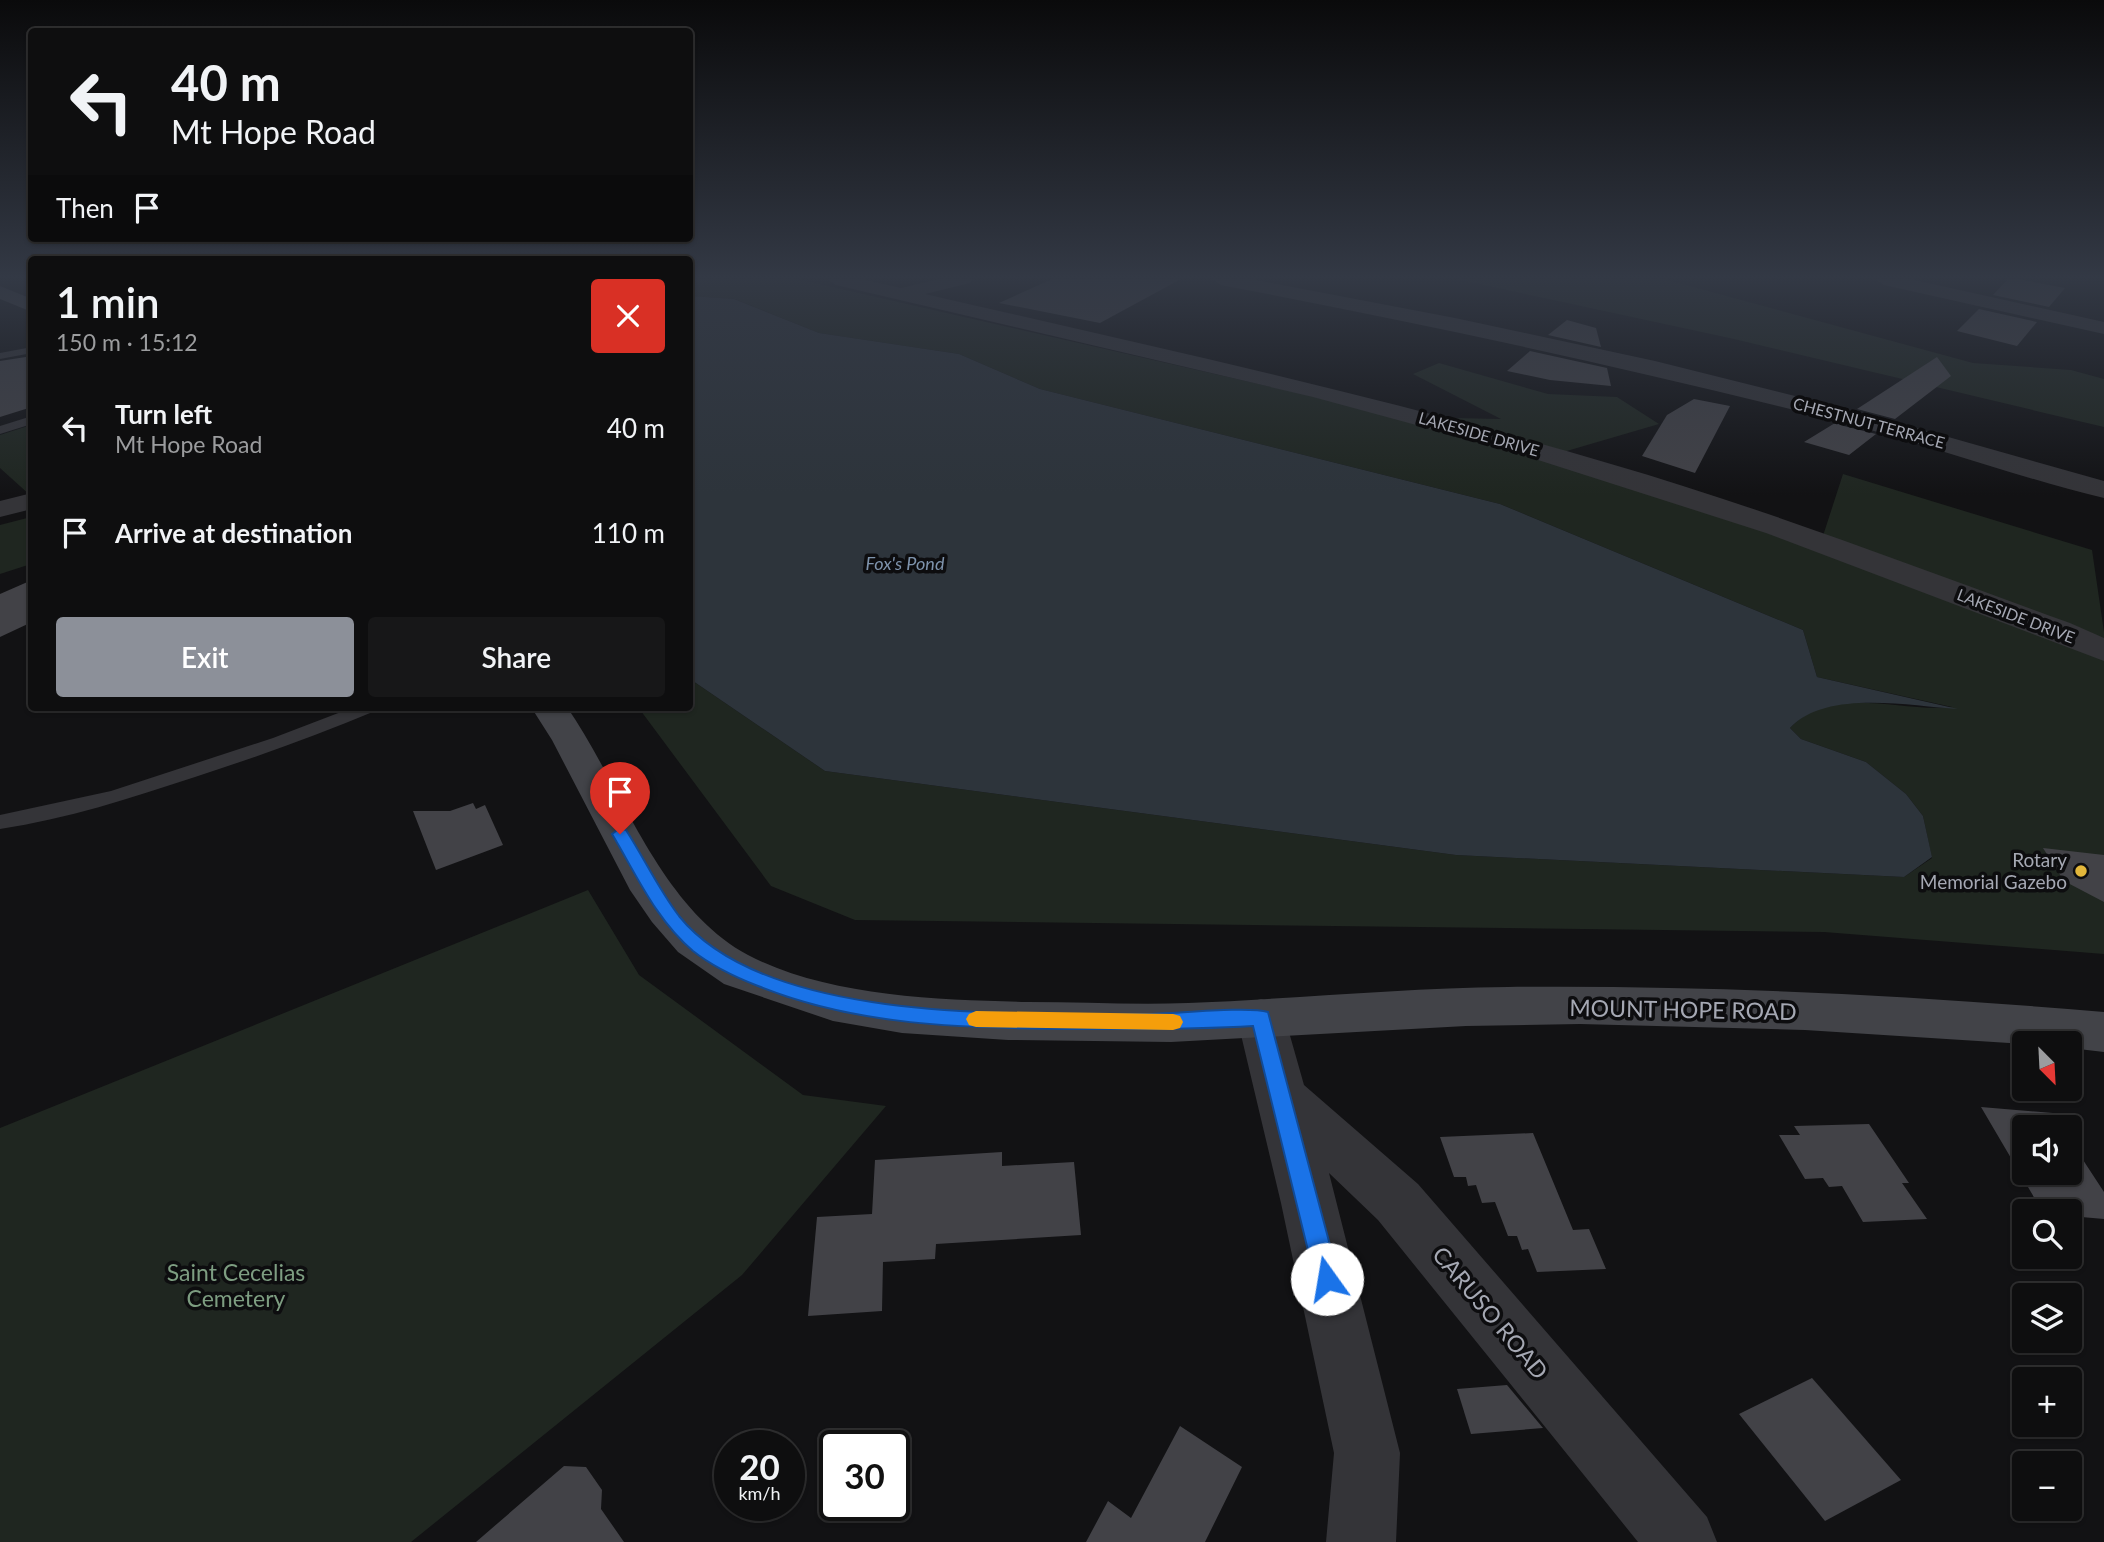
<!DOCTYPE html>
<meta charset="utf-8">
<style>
:root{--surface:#0e0e0f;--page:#171718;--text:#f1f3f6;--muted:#9b9c9e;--line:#2e2e2f;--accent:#8c9099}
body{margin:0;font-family:Lato,sans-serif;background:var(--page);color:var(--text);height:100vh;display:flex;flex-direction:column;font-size:26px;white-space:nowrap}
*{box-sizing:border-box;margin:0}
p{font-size:23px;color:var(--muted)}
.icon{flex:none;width:38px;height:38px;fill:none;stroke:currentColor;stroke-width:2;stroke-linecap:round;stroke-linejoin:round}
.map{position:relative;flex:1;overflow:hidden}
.drawer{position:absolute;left:28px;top:256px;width:665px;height:455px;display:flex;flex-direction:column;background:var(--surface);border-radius:7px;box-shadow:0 2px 5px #0004,0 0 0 2px var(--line)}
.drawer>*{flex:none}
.guide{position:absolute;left:28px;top:28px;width:665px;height:214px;border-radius:7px;box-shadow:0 2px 5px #0004,0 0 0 2px var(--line);background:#0e0e0f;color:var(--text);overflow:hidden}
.needle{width:46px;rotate:156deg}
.controls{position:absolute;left:2012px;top:1031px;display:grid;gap:14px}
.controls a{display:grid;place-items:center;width:70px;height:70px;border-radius:7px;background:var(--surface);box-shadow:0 2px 5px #0004,0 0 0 2px var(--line);font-size:35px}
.speed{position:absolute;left:714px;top:1430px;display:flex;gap:14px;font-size:35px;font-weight:700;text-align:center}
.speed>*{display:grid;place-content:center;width:91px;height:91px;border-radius:50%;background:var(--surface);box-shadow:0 2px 5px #0004,0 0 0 2px var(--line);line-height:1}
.speed small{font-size:18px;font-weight:400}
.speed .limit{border:4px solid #111;border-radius:10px;background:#fff;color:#111}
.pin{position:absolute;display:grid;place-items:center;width:60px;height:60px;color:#fff;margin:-72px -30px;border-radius:50% 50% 50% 0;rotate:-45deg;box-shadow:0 0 7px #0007}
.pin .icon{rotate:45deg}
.me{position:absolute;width:77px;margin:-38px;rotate:347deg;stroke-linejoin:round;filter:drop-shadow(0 0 5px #0008)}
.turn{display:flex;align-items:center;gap:24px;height:147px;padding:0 28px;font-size:32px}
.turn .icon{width:91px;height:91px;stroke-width:2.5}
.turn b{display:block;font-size:49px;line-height:60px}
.then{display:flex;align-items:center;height:66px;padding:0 28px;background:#0003;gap:14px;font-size:26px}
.round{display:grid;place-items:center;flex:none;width:74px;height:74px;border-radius:7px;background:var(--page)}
.headline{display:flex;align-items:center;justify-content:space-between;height:119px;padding:0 28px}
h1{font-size:42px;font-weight:600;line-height:52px}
.cta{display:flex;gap:14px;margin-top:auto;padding:14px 28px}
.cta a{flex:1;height:80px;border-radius:7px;background:var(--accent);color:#fff;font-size:28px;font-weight:600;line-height:80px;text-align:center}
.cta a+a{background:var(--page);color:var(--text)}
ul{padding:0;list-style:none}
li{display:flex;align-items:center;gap:21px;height:105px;padding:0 28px}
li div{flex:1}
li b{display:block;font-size:26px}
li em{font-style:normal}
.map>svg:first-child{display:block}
.green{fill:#1f2620}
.water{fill:#2d343b}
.building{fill:#424247}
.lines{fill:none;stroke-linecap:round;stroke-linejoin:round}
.lane{fill:#343438;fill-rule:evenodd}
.street{fill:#343438;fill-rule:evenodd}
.secondary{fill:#424348;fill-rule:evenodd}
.route{fill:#1a73e8;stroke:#114b97;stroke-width:2}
.slow{fill:#f59e0b}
.poi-dot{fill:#e3b73b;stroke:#0d0d0f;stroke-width:2.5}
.labels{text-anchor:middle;stroke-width:7;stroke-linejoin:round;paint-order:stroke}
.far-street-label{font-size:16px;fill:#a5a8b3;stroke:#0d0d0f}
.far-water-label{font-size:18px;font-style:italic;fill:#7e93ac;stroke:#0d0d0f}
.poi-label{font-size:19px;fill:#a5a8b3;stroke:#0d0d0f;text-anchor:end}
.near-street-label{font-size:23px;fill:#a5a8b3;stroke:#0d0d0f}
.near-park-label{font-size:23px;fill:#7d9d81;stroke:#0d0d0f}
</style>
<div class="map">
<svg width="2104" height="1542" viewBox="0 0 2104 1542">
<rect width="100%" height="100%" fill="#121214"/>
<g class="green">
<path d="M 690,279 L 797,279 L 1404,417 L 1501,419 L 1413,374 L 1439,363 L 1548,394 L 1617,397 L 1659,424 L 1553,455 L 1821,542 L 1843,474 L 2092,550 L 2104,632 L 2104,954 L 1824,932 L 855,920 L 771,886 L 638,707 L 690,707 L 690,679 L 825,771 L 1456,855 L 1904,877 L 1932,858 L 1923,816 L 1906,794 L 1866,762 L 1801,739 L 1790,728 C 1832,683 1900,713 1952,707 L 1817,677 L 1803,630 L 1500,504 L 1040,389 L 959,354 L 819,333 L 735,299 L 690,296 Z"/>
<path d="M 1456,279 L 1664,279 L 1973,363 L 2071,370 L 2104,379 L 2104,427 L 1734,339 Z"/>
<path d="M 31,425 L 31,496 L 0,468 L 0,435 Z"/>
<path d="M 31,517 L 31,564 L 0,574 L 0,525 Z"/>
<path d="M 588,890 L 639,975 L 803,1095 L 886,1106 L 742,1275 L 411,1542 L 0,1542 L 0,1128 Z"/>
</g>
<path class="water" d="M 690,296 L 734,299 L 819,333 L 959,354 L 1040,389 L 1500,504 L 1803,630 L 1817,677 L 1958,709 C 1909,706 1826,689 1790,728 L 1801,739 L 1866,762 L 1906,794 L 1923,816 L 1932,857 L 1904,877 L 1456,855 L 825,771 L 690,679 Z"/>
<g class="building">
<path d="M 1052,279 L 1181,279 L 1100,323 L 999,303 Z"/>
<path d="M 2008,279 L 2018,279 L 2065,288 L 2049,307 L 1993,295 Z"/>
<path d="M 1979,309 L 2037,322 L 2017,346 L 1957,331 Z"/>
<path d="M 1567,320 L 1596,328 L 1601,347 L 1548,335 Z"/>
<path d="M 1530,351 L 1607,368 L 1611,386 L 1550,380 L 1507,371 Z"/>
<path d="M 32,356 L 32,407 L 0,417 L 0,361 Z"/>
<path d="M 1937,357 L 1951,376 L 1895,419 L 1857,409 Z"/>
<path d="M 1694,399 L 1730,406 L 1695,473 L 1642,456 L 1667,415 Z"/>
<path d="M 1835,423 L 1844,426 L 1876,434 L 1849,455 L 1804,442 Z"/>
<path d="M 32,580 L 32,622 L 0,637 L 0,594 Z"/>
<path d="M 473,803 L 476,809 L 485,805 L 503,845 L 436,870 L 413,811 L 450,811 Z"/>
<path d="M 2043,848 L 2104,855 L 2104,902 L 2064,881 Z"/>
<path d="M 1981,1107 L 2053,1113 L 2061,1127 L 2025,1127 L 2025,1172 L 2070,1172 L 2070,1140 L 2104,1192 L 2104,1219 L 2070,1216 L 2070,1211 L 2042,1211 Z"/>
<path d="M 1869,1124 L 1909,1183 L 1902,1183 L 1927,1219 L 1863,1222 L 1842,1186 L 1829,1187 L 1823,1178 L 1805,1179 L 1779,1135 L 1800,1135 L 1794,1126 Z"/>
<path d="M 1533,1133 L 1573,1230 L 1589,1229 L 1606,1269 L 1537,1272 L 1528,1249 L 1522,1250 L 1517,1236 L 1508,1236 L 1495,1202 L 1482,1203 L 1476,1185 L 1468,1186 L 1466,1177 L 1454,1177 L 1440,1137 Z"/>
<path d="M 1002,1152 L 1002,1166 L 1074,1162 L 1081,1235 L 936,1244 L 935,1259 L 883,1262 L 882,1311 L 808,1316 L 817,1217 L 872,1214 L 875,1160 Z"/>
<path d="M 1812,1378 L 1901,1480 L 1825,1521 L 1739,1414 Z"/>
<path d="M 1507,1385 L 1543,1428 L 1471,1434 L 1457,1389 Z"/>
<path d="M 1180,1426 L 1242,1467 L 1205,1542 L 1086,1542 L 1108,1501 L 1131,1518 Z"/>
<path d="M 564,1466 L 586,1467 L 602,1490 L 601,1509 L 624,1542 L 476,1542 Z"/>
</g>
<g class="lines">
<g class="lane">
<path d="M 32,347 L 32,353 L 0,359 L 0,353 Z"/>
<path d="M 32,416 L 32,424 L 0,434 L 0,426 Z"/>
<path d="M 354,707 L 378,707 L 375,711 C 316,736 256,757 195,777 C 131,798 67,819 0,829 L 0,815 L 111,791 L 273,738 Z"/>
</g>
<g class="street">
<path d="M 827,279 L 861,279 L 901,288 L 939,279 L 972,279 L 970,283 L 925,294 C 1155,347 1385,397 1611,464 C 1766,509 1918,568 2070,623 L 2104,638 L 2104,661 L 1766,533 L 1501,448 L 1313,397 L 836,285 Z"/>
<path d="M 1212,279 L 1251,279 L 1455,318 L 1655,361 L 1867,414 L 2104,481 L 2104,498 C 2017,477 1932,446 1845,423 C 1638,370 1431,325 1221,285 Z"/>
<path d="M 1875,279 L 1910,279 L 2104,322 L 2104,334 L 1884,285 Z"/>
<path d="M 32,493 L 32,509 L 0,517 L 0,501 Z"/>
<path d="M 1261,999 L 1278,1004 L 1285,1018 L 1304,1085 L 1418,1184 L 1707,1517 L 1717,1542 L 1638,1542 L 1378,1220 L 1329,1173 L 1400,1453 L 1396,1542 L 1326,1542 L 1334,1453 L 1281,1203 L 1237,1018 L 1244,1004 Z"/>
</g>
<g class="secondary">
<path d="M 0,286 L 32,299 L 32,312 L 0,299 Z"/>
<path d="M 531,707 L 567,707 C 622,787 659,907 748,955 C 828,997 940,1000 1028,1002 C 1082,1002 1135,1005 1188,1003 C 1295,999 1401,988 1508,987 C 1707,985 1906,995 2104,1012 L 2104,1052 L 2070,1048 L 2070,1043 L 2025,1044 L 1805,1030 L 1580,1024 L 1466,1026 L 1171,1042 L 1008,1040 L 902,1033 L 833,1021 L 724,984 L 678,952 L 652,922 L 630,890 L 552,740 Z"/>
</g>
</g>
<linearGradient id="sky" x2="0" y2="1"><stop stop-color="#0a0a0b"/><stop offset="0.56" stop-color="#333945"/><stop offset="1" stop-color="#333945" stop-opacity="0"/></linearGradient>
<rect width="2104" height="495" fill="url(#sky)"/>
<path class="route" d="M 620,828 L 626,830 C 644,858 659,890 679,916 C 767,1025 1018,1013 1146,1014 C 1173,1014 1247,1006 1268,1012 L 1339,1279 L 1335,1288 L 1327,1291 L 1318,1288 L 1315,1279 L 1253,1026 C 1191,1030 1129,1029 1067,1029 C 962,1028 857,1026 758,986 C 735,977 713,967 693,951 C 656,920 636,874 612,834 Z"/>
<path class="slow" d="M 976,1011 L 1173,1014 L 1180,1016 L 1183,1022 L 1180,1028 L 1173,1030 L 976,1027 L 969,1025 L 966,1019 L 969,1014 Z"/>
<circle class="poi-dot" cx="2081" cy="871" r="7"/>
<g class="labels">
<g class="far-street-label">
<text transform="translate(1869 423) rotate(15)" y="6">CHESTNUT TERRACE</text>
<text transform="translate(1479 434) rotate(16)" y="6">LAKESIDE DRIVE</text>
<text transform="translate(2016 616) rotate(21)" y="6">LAKESIDE DRIVE</text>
</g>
<g class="far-water-label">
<text x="905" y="570">Fox's Pond</text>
</g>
<g class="poi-label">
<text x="2067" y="867">Rotary<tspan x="2067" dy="22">Memorial Gazebo</tspan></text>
</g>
<g class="near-street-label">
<text transform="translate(1683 1010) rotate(1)" y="8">MOUNT HOPE ROAD</text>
<text transform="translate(1490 1313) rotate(50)" y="8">CARUSO ROAD</text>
</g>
<g class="near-park-label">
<text x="236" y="1281">Saint Cecelias<tspan x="236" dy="26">Cemetery</tspan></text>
</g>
</g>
</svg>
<div class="controls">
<a><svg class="needle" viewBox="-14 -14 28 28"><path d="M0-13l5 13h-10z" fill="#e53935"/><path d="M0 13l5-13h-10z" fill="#9b9c9e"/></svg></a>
<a><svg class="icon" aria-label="sound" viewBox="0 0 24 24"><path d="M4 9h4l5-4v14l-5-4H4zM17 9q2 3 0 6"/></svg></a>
<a><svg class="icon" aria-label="search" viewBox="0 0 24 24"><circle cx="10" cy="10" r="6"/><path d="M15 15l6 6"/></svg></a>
<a><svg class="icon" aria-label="layers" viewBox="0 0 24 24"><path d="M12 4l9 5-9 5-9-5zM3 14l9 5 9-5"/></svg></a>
<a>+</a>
<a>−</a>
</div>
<div class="speed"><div>20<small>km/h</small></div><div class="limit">30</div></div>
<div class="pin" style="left:620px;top:834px;background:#d93025"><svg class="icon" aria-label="arrive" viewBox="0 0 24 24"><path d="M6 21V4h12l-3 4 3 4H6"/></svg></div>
<svg class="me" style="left:1327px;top:1279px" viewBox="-20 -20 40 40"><circle r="19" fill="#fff"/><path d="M0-13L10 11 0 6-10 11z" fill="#1a73e8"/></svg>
<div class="guide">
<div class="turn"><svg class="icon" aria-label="left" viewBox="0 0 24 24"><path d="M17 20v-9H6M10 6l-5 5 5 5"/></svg><div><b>40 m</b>Mt Hope Road</div></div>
<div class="then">Then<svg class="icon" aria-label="arrive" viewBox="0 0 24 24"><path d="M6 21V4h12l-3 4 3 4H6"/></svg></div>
</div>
<section class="drawer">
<div class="headline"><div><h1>1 min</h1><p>150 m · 15:12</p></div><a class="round" style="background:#d93025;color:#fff"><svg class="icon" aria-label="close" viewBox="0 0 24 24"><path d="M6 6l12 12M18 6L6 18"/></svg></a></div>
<ul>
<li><svg class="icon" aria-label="left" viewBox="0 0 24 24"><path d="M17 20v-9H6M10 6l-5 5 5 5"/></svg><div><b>Turn left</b><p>Mt Hope Road</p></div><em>40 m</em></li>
<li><svg class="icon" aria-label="arrive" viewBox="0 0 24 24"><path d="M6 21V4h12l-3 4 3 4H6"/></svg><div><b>Arrive at destination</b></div><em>110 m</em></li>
</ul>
<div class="cta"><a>Exit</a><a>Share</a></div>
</section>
</div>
